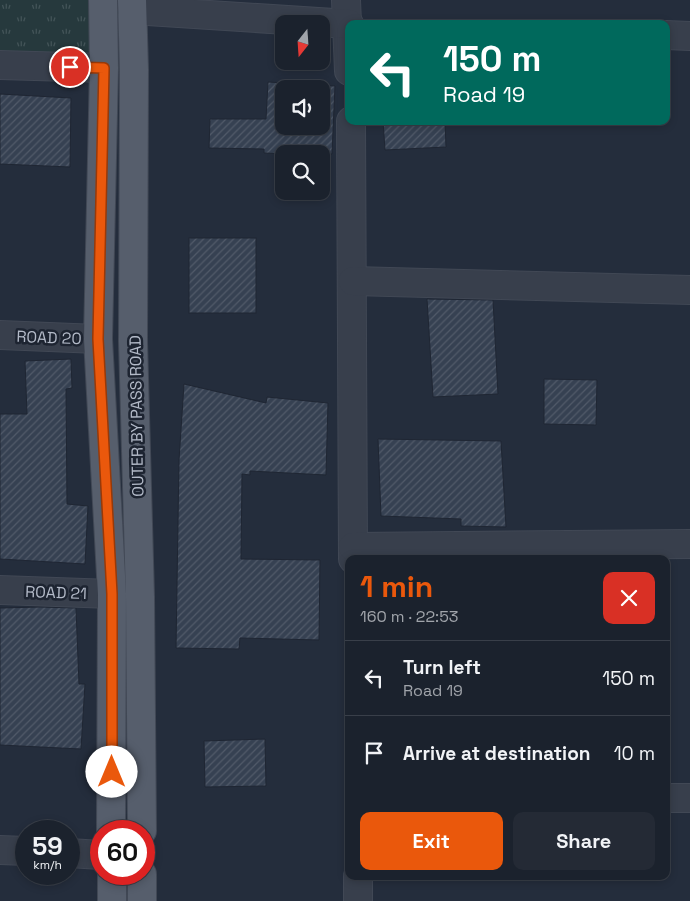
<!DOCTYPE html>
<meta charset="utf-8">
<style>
:root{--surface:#1b222d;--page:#242a35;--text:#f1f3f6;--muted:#a0a4aa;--line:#393f49;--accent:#ea580c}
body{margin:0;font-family:"Space Grotesk",sans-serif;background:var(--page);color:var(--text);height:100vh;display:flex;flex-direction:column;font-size:19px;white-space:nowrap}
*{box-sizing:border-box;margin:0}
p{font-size:16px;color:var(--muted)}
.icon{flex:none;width:28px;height:28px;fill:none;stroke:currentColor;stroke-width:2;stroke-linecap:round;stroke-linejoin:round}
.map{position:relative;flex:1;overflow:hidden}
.side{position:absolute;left:345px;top:555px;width:325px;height:325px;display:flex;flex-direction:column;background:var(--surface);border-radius:10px;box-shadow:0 2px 8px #0003,0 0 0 1px var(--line)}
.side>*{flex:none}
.hud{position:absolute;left:345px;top:20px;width:325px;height:105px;border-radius:10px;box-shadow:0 2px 8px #0003,0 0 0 1px var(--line);background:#00695c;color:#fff;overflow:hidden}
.needle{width:32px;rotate:197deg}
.fabs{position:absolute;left:275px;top:15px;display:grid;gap:10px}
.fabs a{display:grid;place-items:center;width:55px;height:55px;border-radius:10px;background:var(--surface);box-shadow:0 2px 8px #0003,0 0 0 1px var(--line);font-size:25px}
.speed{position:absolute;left:15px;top:820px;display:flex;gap:10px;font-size:25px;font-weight:700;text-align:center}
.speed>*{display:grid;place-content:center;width:65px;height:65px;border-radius:50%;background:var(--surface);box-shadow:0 2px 8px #0003,0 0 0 1px var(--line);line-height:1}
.speed small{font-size:12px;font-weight:400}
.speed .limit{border:8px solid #d22;background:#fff;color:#111}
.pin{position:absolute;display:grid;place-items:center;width:42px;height:42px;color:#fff;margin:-21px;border:2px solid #fff;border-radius:50%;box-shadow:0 1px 5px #0007}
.me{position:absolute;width:55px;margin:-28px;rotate:0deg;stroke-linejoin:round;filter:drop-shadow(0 0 4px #0008)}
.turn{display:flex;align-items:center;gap:18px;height:105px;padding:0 15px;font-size:22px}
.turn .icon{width:65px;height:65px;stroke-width:2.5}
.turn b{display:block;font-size:35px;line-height:42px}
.round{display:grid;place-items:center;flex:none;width:52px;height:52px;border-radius:10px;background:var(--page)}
.overview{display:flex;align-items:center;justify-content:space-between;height:85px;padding:0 15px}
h1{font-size:30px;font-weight:700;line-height:38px;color:var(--accent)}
.button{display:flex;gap:10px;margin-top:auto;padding:10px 15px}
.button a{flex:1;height:58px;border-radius:10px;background:var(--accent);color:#fff;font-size:20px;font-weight:700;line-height:58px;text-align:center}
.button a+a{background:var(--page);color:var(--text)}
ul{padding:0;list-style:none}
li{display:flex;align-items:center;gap:15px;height:75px;padding:0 15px;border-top:1px solid var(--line)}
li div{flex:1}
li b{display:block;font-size:19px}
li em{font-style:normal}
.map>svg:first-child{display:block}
.park{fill:url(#park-tufts)}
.building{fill:url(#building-hatch);stroke:#1f2633;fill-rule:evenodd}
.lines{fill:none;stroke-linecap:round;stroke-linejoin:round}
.minor-casing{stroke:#414855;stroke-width:30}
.primary-casing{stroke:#414855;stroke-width:30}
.minor{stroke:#383f4c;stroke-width:28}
.primary{stroke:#565e6c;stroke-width:28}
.route-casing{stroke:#983908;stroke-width:12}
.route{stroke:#ea580c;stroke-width:9}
.labels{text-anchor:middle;stroke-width:5;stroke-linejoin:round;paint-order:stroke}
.street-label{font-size:16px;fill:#b3bac8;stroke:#1d2431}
</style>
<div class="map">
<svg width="690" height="901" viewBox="0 0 690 901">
<defs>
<pattern id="park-tufts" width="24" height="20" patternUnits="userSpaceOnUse" patternTransform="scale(1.25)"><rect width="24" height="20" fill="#26393d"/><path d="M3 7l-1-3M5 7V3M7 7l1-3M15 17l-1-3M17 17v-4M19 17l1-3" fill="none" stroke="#435458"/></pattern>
<pattern id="building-hatch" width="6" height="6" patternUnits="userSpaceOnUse" patternTransform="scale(1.25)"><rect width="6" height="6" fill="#364152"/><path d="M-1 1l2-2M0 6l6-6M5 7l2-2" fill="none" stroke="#515a69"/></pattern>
</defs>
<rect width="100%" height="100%" fill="#242d3c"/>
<path class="park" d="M 0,0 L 95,0 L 97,55 L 0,52 Z"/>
<g class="building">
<path d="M 268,82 L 335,86 L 332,154 L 287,154 L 264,153 L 264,149 L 209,148 L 210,119 L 266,119 ZM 284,89 L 321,89 L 321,126 L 284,126 Z"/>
<path d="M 0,94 L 71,98 L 70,167 L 0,164 Z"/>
<path d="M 383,121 L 445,121 L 446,147 L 385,150 Z"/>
<rect x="189" y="238" width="67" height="75"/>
<path d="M 427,299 L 493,300 L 498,394 L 433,397 Z"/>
<path d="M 71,359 L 72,388 L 66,389 L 67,504 L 88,506 L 85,564 L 0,559 L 0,414 L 27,414 L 25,361 Z"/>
<path d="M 544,379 L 597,380 L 596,425 L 544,424 Z"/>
<path d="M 184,384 L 266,403 L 267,397 L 328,403 L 326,475 L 250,471 L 250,475 L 242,474 L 241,559 L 320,560 L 319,640 L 240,638 L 239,649 L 176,648 L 179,460 Z"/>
<path d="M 378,439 L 501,441 L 506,527 L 461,526 L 461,519 L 381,516 Z"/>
<path d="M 40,607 L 76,608 L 79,684 L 85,684 L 81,749 L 0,745 L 0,608 Z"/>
<path d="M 265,739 L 266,786 L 205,787 L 204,741 Z"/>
</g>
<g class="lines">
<defs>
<g id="minor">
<path d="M 346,0 L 349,71"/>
<path d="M 132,10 L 349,24"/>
<path d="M 666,35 L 690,36"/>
<path d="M 0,65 L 104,68"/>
<path d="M 351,121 L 353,559"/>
<path d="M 353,281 L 690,290"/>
<path d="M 0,335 L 98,339"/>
<path d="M 353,547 L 690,544"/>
<path d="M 0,590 L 112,594"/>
<path d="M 666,798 L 690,798"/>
<path d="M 0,850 L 26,851"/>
<path d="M 69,853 L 101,855"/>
<path d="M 358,901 L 358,876"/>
</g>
<g id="primary">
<path d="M 103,0 L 104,68 L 98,339 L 112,594 L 111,831"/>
<path d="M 132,0 L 134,70 L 133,341 L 140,597 L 142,831"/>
<path d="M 112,874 L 112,901"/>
<path d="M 142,901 L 142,874"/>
</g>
</defs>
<use href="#minor" class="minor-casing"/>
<use href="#primary" class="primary-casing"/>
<use href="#minor" class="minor"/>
<use href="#primary" class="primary"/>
</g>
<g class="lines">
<defs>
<path id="route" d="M 70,67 L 104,68 L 98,339 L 112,594 L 112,772"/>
</defs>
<use href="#route" class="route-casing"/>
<use href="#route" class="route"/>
</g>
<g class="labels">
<g class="street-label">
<text transform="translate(49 337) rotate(2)" y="6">ROAD 20</text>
<text transform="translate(136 416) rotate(-91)" y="6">OUTER BY PASS ROAD</text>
<text transform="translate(56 592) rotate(2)" y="6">ROAD 21</text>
</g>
</g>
</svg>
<div class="fabs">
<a><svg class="needle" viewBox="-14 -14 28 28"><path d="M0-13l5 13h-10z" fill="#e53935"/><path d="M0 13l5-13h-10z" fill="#a0a4aa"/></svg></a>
<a><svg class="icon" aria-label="sound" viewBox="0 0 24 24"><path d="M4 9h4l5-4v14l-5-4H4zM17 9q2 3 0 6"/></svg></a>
<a><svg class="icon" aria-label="search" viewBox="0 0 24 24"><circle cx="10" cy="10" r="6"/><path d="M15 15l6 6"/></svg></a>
</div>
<div class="speed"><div>59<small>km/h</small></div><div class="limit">60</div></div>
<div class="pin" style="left:70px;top:67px;background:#d93025"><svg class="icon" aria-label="arrive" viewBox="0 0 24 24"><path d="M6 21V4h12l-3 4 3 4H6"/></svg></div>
<svg class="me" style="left:112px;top:772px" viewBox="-20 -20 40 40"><circle r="19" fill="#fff"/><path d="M0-13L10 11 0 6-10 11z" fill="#ea580c"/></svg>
<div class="hud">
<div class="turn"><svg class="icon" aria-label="left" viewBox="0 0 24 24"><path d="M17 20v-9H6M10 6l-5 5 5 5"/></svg><div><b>150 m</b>Road 19</div></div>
</div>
<section class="side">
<div class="overview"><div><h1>1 min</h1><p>160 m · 22:53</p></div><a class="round" style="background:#d93025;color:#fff"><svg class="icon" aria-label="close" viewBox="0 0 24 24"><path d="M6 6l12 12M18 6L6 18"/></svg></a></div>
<ul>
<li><svg class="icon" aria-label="left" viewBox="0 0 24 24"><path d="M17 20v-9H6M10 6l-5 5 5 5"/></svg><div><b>Turn left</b><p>Road 19</p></div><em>150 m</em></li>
<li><svg class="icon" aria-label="arrive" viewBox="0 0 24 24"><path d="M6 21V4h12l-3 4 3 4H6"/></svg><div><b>Arrive at destination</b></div><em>10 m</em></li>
</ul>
<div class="button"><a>Exit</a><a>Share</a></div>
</section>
</div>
